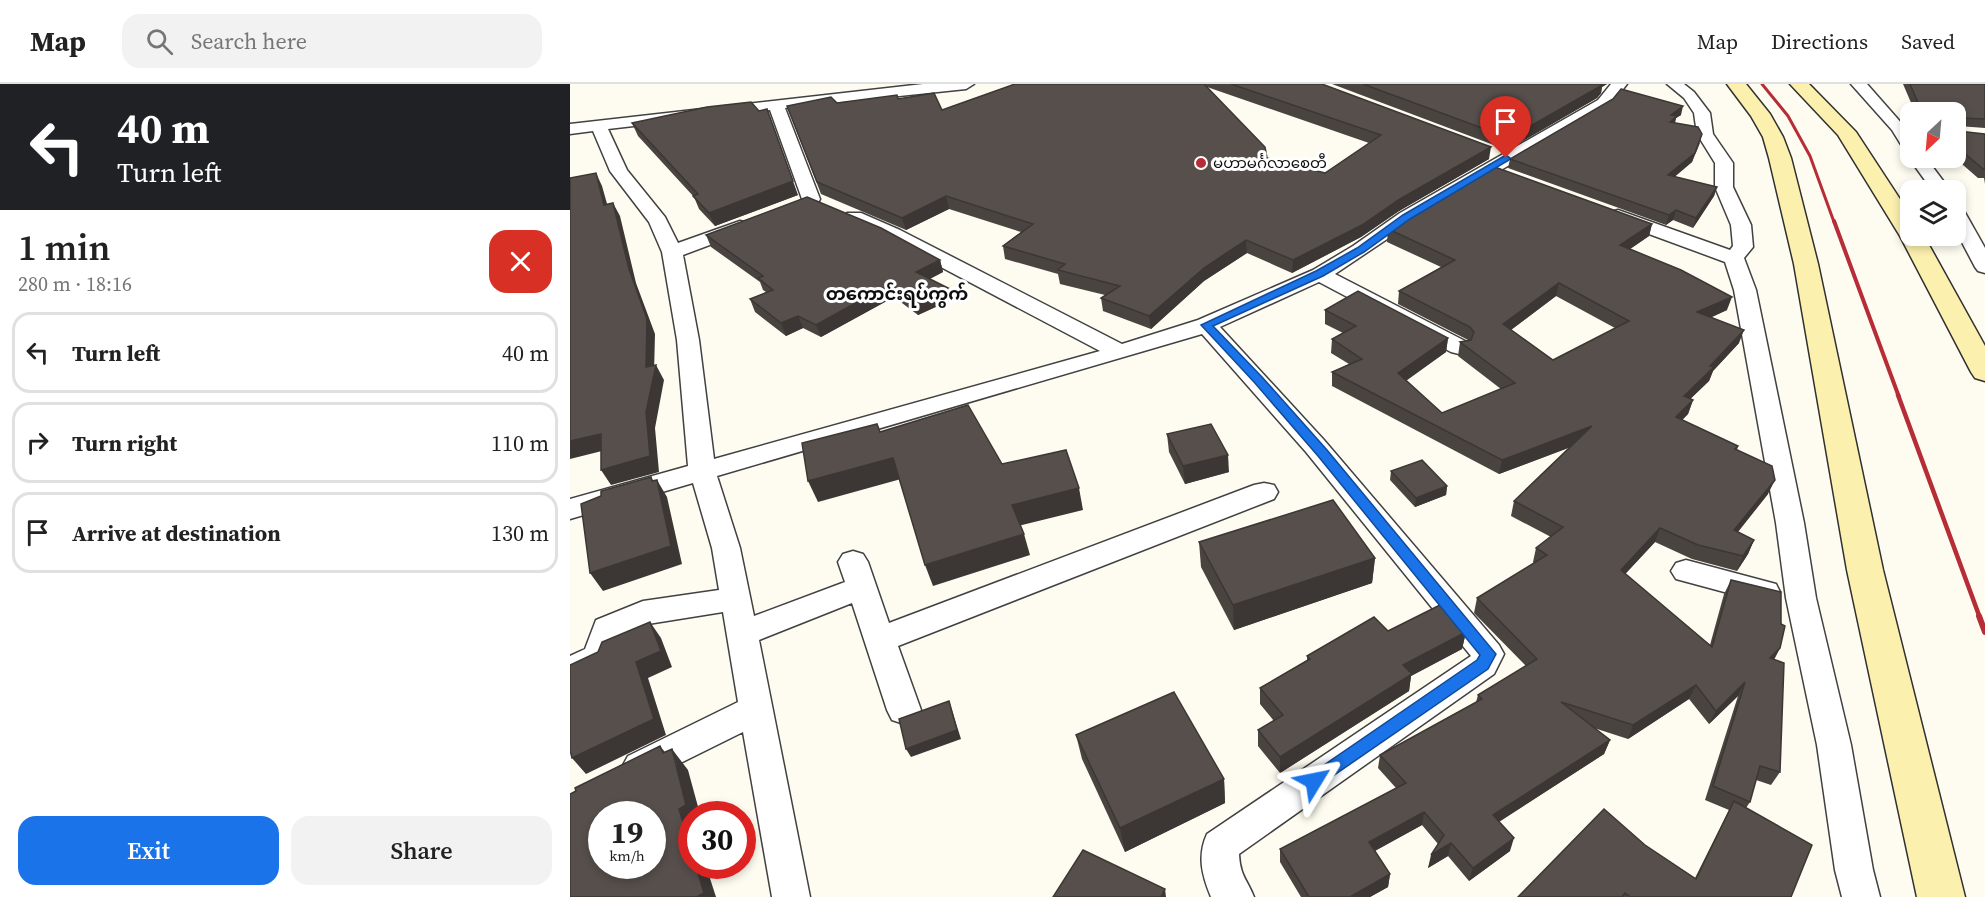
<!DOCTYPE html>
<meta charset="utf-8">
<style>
:root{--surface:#fff;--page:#f2f2f2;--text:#222;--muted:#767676;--line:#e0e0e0;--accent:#1a73e8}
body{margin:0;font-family:"Source Serif 4","Noto Sans Myanmar",serif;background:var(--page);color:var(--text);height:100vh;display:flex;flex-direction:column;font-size:22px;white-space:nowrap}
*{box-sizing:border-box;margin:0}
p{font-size:20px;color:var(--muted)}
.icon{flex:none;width:33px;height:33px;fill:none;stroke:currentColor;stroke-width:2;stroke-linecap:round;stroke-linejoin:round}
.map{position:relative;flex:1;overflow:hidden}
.details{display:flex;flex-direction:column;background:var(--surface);width:570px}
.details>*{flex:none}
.hud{background:#202124;color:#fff;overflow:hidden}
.needle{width:39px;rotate:206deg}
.controls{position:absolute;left:1330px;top:18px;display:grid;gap:12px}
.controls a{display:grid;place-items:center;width:66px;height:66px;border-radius:12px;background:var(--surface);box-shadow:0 3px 9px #0003;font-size:30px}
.speed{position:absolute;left:18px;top:717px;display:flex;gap:12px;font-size:30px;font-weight:700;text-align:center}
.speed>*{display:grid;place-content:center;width:78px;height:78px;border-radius:50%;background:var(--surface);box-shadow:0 3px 9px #0003;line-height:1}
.speed small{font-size:15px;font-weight:400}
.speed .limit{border:9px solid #d22;background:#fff;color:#111}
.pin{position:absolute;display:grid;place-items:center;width:51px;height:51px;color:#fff;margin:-62px -26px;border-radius:50% 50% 50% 0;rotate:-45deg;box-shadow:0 0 6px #0007}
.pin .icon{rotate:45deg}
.me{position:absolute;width:66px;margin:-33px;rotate:55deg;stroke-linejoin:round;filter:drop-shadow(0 0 4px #0008)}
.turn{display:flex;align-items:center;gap:21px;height:126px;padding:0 18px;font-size:27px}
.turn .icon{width:78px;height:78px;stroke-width:2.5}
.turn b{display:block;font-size:42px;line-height:51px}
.round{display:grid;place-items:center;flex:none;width:63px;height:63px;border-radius:18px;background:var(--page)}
.headline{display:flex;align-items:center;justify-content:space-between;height:102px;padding:0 18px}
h1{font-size:36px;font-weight:600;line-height:45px}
.primary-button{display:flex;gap:12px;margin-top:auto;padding:12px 18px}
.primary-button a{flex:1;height:69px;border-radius:18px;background:var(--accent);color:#fff;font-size:24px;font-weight:600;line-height:69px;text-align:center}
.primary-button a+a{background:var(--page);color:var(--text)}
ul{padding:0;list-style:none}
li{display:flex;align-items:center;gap:18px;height:81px;margin:0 12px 9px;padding:0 6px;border:3px solid var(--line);border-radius:18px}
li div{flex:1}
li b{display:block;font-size:22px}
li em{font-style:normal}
header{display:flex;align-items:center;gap:36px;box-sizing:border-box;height:84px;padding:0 30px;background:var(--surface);border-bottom:2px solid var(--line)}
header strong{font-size:28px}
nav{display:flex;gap:33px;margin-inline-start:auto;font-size:21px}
.search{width:420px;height:54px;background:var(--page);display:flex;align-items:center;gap:15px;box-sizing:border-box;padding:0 21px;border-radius:18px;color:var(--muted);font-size:22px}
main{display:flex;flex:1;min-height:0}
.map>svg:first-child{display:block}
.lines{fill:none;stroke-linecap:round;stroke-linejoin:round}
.street-casing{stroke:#414141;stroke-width:3}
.secondary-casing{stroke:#303030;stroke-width:3}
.street{fill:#fff;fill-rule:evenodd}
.secondary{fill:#fbf0ae;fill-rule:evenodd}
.rail-far3{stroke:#b72d37;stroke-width:3}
.rail-far2{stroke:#b72d37;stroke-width:4}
.rail-far1{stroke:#b72d37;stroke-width:4.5}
.rail{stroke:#b72d37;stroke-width:6}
.wall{fill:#4a4440;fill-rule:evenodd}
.shaded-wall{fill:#3c3734}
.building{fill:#564f4b;stroke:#3c3734;stroke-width:1.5;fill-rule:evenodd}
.route{fill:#1a73e8;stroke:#114b97;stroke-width:1.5}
.poi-dot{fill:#b72d37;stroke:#fff;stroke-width:2}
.labels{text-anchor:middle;stroke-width:6;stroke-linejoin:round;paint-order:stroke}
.far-poi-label{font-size:15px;fill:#0e0e0e;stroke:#fff;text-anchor:start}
.far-quarter-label{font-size:18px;font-weight:bold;fill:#0e0e0e;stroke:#fff}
</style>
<header>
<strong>Map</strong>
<div class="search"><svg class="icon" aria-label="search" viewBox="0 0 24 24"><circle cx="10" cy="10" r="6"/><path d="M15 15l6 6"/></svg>Search here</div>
<nav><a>Map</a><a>Directions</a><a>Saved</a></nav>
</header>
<main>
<section class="details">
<div class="hud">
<div class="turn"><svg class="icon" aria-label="left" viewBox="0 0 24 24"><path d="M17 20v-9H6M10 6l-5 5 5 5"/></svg><div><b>40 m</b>Turn left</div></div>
</div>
<div class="headline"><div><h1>1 min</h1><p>280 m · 18:16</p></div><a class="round" style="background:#d93025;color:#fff"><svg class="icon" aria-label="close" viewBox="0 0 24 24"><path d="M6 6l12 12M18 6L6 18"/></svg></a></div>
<ul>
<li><svg class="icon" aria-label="left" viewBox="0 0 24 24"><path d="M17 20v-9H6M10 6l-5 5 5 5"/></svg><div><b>Turn left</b></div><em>40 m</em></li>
<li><svg class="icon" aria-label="right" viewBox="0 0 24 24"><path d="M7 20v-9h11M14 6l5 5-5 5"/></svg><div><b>Turn right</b></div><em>110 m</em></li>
<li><svg class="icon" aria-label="arrive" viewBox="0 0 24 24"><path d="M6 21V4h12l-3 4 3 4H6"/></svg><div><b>Arrive at destination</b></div><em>130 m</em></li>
</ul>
<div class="primary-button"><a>Exit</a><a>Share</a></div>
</section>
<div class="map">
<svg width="1415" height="813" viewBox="0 0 1415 813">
<rect width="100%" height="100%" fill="#fefbf0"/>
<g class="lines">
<defs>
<g id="street">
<path d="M 353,0 L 404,0 L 396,5 L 215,24 L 250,115 L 248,119 L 234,119 L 232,115 L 200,26 L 38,45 L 57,86 L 95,133 L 108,159 L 170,137 L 177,139 L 180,143 L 177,147 L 113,171 L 129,256 L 144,375 L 530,267 L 316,154 L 277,137 L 275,133 L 277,129 L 291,129 L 330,146 L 552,260 L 628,236 L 743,186 L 783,162 L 830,129 L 1028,16 L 1041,0 L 1057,0 L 1040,22 L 844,137 L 765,190 L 897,258 L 900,263 L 897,268 L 889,270 L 881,268 L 749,198 L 650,243 L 754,356 L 929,561 L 934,570 L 924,590 L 669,770 C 670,792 677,795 684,813 L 641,813 C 632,791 627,772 637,750 L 901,572 L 736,368 L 632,250 L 147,392 L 170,464 L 184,532 L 275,498 L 268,478 L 273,470 L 283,467 L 293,470 L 298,478 L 319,539 L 684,401 L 694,399 L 704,401 L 708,408 L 704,415 L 328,562 L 351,626 L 346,636 L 334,640 L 322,636 L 317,626 L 282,519 L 189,556 L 240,813 L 202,813 L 173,648 L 70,699 L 58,694 L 52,683 L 58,672 L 168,618 L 153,528 L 78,540 L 50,553 L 39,582 L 0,600 L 0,572 L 15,565 L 26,536 L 73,517 L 149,506 L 142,464 L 123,399 L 0,435 L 0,415 L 118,382 L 107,256 L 92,168 L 79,138 L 40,87 L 23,47 L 0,50 L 0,40 Z"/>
<path d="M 1097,0 L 1114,0 L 1124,8 L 1140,29 L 1143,50 L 1163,79 L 1163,103 L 1181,141 L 1183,163 L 1174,174 L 1186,206 L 1234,439 L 1246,514 L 1281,661 L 1303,786 L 1310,813 L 1272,813 L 1265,786 L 1247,661 L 1216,514 L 1206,439 L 1164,206 L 1155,178 L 1041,136 L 1039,132 L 1041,128 L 1048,126 L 1160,166 L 1163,162 L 1161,141 L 1145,103 L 1145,79 L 1127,50 L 1124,29 L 1114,14 Z"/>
<path d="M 1281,0 L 1297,0 L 1341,50 L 1341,68 L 1335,67 L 1322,46 Z"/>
<path d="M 1341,72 L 1341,74 L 1356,74 L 1380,106 L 1362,106 L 1339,74 Z"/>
<path d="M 1386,123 L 1393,125 L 1415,164 L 1415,189 L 1408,187 L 1405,183 L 1386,147 Z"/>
<path d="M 1116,476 L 1206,500 L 1210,508 L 1206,516 L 1195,519 L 1106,495 L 1101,487 L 1106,479 Z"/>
</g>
<g id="secondary">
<path d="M 1157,0 L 1176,0 L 1200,30 L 1213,53 L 1221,74 L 1248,180 L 1313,486 L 1395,813 L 1347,813 L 1277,486 L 1224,180 L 1199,74 L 1193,53 L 1181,32 Z"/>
<path d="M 1220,0 L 1239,0 L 1286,48 L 1341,132 L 1341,152 L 1354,152 L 1415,262 L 1415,297 L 1405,294 L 1401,288 L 1330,152 L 1268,51 Z"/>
</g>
</defs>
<use href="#street" class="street-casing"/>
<use href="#secondary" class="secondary-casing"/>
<use href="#street" class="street"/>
<use href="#secondary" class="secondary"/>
<path class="rail-far3" d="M 1192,0 L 1218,32 L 1240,72 L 1264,138"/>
<path class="rail-far2" d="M 1264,137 L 1329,313"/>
<path class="rail-far1" d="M 1328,311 L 1410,534"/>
<path class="rail" d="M 1409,532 L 1415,548"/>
</g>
<g class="wall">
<path d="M 445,0 L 752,0 L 919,75 L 829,127 L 791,153 L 722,189 L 677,169 L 634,197 L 581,245 L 533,227 L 531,214 L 535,211 L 490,200 L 488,190 L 435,175 L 433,162 L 451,148 L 379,125 L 336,146 L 251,110 L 217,22 L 328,15 L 372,26 ZM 637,3 L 799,59 L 755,89 L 697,74 Z"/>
<path d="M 762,0 L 1037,0 L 1032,3 L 1031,9 L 1027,14 L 937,66 Z"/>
<path d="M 1333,0 L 1415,0 L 1415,44 L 1388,42 L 1388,47 L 1415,50 L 1415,100 L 1414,94 L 1408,94 L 1385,74 L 1386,74 L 1386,28 L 1345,28 Z"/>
<path d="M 1043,15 L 1111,31 L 1106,34 L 1105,39 L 1130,59 L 1122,78 L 1104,93 L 1147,103 L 1144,112 L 1123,144 L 1103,136 L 1096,141 L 938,84 L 940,75 Z"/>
<path d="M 62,39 L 228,111 L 145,142 L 129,125 L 124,113 L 68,52 Z"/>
<path d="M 1082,140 L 1079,152 L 1060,165 L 1157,226 L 1141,233 L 1169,259 L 1143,287 L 1139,297 L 1120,315 L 1123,316 L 1118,330 L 1112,336 L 1168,362 L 1167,366 L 1198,410 L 1168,448 L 1184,456 L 1178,470 L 1167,487 L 1122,475 L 1085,458 L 1055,490 L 1140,561 L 1154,510 L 1161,496 L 1210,564 L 1204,576 L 1210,688 L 1201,701 L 1186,696 L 1180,718 L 1176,724 L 1221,813 L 948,813 L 1075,761 L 1125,794 L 1159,726 L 1135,716 L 1168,612 L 1139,640 L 1119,615 L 1058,655 L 1024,644 L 1040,656 L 1034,670 L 929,738 L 940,767 L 899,797 L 878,772 L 858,784 L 868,760 L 852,741 L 805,767 L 820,790 L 818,803 L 800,813 L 731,813 L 710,778 L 710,765 L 826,704 L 808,684 L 810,671 L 906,618 L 908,611 L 956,582 L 904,529 L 907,514 L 964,479 L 963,478 L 966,464 L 981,453 L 941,432 L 944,417 L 1001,363 L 929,390 L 762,302 L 762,288 L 779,280 L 761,269 L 762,255 L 773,249 L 755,240 L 755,226 L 878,254 L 876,268 L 836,297 L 872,329 L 931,305 L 888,272 L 890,258 L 898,256 L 828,220 L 829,207 L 871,183 L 817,158 L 818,145 ZM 986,212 L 1045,244 L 983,276 L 941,246 Z"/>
<path d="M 136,151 L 370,176 L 373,188 L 360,195 L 378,204 L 381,216 L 348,231 L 324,213 L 251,253 L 233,244 L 216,252 L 185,228 L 180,215 L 196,208 L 193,206 L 190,198 L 141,163 Z"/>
<path d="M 597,350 L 659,388 L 615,400 L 599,368 Z"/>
<path d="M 821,387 L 877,402 L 876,411 L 845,423 L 820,396 Z"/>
<path d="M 629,458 L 805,474 L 802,499 L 664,546 L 631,483 Z"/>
<path d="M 818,547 L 896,548 L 892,565 L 841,592 L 839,607 L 710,689 L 688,662 L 688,646 L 704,637 L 690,620 L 690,604 L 737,576 L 737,572 Z"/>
<path d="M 506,651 L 654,695 L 655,719 L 555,768 L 512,675 Z"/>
</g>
<g class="shaded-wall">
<path d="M 1027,0 L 1037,0 L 1032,3 L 1031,9 L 1027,14 L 937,66 L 939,54 Z"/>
<path d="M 1113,22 L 1111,31 L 1106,34 L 1104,41 L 1097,47 L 1101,31 Z"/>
<path d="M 1132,50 L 1122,78 L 1095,101 L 1098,91 Z"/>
<path d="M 921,63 L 919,75 L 829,127 L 791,153 L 722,189 L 723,176 Z"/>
<path d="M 26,89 L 32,102 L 41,134 L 34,121 Z"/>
<path d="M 223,97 L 228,111 L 145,142 L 139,129 Z"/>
<path d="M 1147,103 L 1144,112 L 1123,144 L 1126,134 Z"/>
<path d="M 376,112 L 379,125 L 336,146 L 332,134 Z"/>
<path d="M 43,119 L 50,132 L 66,199 L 85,250 L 84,289 L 86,281 L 94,296 L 85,344 L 89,388 L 41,401 L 31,386 L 76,328 L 76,283 L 59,185 Z"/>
<path d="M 1106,126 L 1103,136 L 1096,141 L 1099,131 Z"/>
<path d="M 1082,140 L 1079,152 L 1047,174 L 1050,161 Z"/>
<path d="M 676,156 L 677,169 L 634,197 L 581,245 L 579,232 L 634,184 Z"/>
<path d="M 370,176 L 373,188 L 349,200 L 346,188 Z"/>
<path d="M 989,199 L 986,212 L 930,254 L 933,240 Z"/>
<path d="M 320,200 L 324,213 L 251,253 L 246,241 Z"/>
<path d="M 378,204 L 381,216 L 348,231 L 344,218 Z"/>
<path d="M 1162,213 L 1157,226 L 1123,242 L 1127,228 Z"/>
<path d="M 228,232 L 233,244 L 216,252 L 211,239 Z"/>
<path d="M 1174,246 L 1169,259 L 1143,287 L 1139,297 L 1109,326 L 1114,312 Z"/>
<path d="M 878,254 L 876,268 L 826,303 L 828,289 Z"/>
<path d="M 1123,316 L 1118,330 L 1101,347 L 1106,333 Z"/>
<path d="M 1022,342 L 1019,356 L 929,390 L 932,376 Z"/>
<path d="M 31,350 L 40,365 L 0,375 L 0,357 Z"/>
<path d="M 658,371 L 659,388 L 615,400 L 613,382 Z"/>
<path d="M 323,374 L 331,395 L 248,418 L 238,397 Z"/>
<path d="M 81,393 L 89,407 L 87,396 L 97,413 L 112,480 L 33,507 L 20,489 L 82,397 Z"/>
<path d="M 1205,396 L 1198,410 L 1157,461 L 1164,446 Z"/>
<path d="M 877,402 L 876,411 L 845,423 L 846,414 Z"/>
<path d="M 509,404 L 513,426 L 448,442 L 442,421 Z"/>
<path d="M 1090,444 L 1085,458 L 1046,500 L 1051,486 Z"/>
<path d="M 454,450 L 460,471 L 363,502 L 355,481 Z"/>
<path d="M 1184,456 L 1178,470 L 1167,487 L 1173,472 Z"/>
<path d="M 805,474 L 802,499 L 664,546 L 663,521 Z"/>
<path d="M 80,538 L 91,554 L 102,583 L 78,594 L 96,651 L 16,690 L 2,674 L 66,578 Z"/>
<path d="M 896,548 L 892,565 L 841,592 L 839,607 L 710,689 L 710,673 L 833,581 Z"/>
<path d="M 1210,564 L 1202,578 L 1200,574 Z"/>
<path d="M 1175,598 L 1168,612 L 1139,640 L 1146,627 Z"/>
<path d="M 1126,601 L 1119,615 L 1058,655 L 1063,641 Z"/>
<path d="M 379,617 L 391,655 L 341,673 L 336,665 Z"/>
<path d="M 1040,656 L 1034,670 L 919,744 L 923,731 Z"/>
<path d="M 90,662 L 107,683 L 102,665 L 118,686 L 130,730 L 122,730 L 122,768 Z"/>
<path d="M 654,695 L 655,719 L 555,768 L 550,744 Z"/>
<path d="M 854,728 L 852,741 L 797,771 L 799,758 Z"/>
<path d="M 944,754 L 940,767 L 899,797 L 903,784 Z"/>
<path d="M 881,759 L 878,772 L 858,784 L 861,771 Z"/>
<path d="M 126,782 L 136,782 L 146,813 L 127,813 Z"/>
<path d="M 820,790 L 818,803 L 800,813 L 780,813 Z"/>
<path d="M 595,805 L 596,813 L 591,813 Z"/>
</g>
<g class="building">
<path d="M 445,0 L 634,0 L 695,63 L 697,74 L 755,89 L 811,51 L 661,0 L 752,0 L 921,63 L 830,115 L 792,141 L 723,176 L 676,156 L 634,184 L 579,232 L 531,214 L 550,202 L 488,186 L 495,180 L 433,162 L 463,140 L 376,112 L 332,134 L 247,98 L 217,22 L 261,13 L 267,19 L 327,11 L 328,15 L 364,9 L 372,26 Z"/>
<path d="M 793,0 L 1032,0 L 1029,3 L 939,54 Z"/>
<path d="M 1340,0 L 1415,0 L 1415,35 L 1390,34 L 1388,36 L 1388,47 L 1415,50 L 1415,85 L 1413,85 L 1386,62 L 1386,28 L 1352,28 Z"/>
<path d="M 1051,5 L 1113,22 L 1101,31 L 1107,32 L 1100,38 L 1128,43 L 1132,50 L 1125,69 L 1098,91 L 1147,103 L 1126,134 L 1106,126 L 1099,131 L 940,75 L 1043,15 Z"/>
<path d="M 181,18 L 189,27 L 197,25 L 223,97 L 139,129 L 123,112 L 128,110 L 62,39 L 137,23 Z"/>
<path d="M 922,82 L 1082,140 L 1050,161 L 1111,186 L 1162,213 L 1127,228 L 1174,246 L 1140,282 L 1144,283 L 1114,312 L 1123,316 L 1106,333 L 1168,362 L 1165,365 L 1202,382 L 1205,396 L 1164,446 L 1184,456 L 1173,472 L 1128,461 L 1090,444 L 1051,486 L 1142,563 L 1161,496 L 1211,508 L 1211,540 L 1215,542 L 1210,564 L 1200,574 L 1214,579 L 1210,688 L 1190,682 L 1180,718 L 1143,702 L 1175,598 L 1146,627 L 1126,601 L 1063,641 L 991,618 L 1040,656 L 923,731 L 944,754 L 903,784 L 881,759 L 861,771 L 874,751 L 854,728 L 799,758 L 820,790 L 780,813 L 739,813 L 710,765 L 836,699 L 810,671 L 912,615 L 908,611 L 967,575 L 907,514 L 977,471 L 966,464 L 993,443 L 944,417 L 1022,342 L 932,376 L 762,288 L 792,275 L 762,255 L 786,242 L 755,226 L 788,207 L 878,254 L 828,289 L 872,329 L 945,299 L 890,258 L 901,256 L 904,248 L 900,243 L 829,207 L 885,176 L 818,145 ZM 989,199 L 1059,237 L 983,276 L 933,240 Z"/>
<path d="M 26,89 L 34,121 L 43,119 L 59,185 L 77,235 L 76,283 L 86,281 L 76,328 L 80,372 L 31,386 L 31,350 L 0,357 L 0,94 Z"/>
<path d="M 237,113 L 311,144 L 370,176 L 346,188 L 378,204 L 344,218 L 320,200 L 246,241 L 228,232 L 211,239 L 180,215 L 203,206 L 188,194 L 193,192 L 136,151 Z"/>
<path d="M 398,321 L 432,380 L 496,366 L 509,404 L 442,421 L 454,450 L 355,481 L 323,374 L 238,397 L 232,359 L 307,340 L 310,348 Z"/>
<path d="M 641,340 L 658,371 L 613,382 L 597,350 Z"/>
<path d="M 852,376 L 877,402 L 846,414 L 821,387 Z"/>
<path d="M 81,393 L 82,397 L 87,396 L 101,462 L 20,489 L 11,420 L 31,412 L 31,407 Z"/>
<path d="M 763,416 L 805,474 L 663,521 L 629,458 Z"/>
<path d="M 872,520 L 896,548 L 833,581 L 842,590 L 710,673 L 688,646 L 713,631 L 690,604 L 740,575 L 737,572 L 804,533 L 818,547 Z"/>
<path d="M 80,538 L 91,567 L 66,578 L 84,635 L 2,674 L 0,666 L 0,581 L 28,568 L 32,558 Z"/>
<path d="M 604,608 L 654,695 L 550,744 L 506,651 Z"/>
<path d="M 379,617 L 387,646 L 336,665 L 329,635 Z"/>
<path d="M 90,662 L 93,669 L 102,665 L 116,721 L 109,725 L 122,768 L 122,782 L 126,782 L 134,809 L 127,813 L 0,813 L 0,710 L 6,707 L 5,704 ZM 32,730 L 82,730 L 82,782 L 32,782 Z"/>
<path d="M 1164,717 L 1242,761 L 1221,813 L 1060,813 L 1055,809 L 1052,813 L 948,813 L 1034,725 L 1075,761 L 1126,795 Z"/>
<path d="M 513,766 L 595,805 L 591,813 L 483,813 Z"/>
</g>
<path class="route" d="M 936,71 L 940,74 L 939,76 L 840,135 L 794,168 L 753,192 L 643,242 L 692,293 L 757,366 L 926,570 L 918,585 L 744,705 L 738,703 L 735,697 L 738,692 L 907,576 L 910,571 L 748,372 L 684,298 L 631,241 L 746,187 L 787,164 L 833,131 Z"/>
<circle class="poi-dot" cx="631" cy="79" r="6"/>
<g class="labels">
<g class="far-poi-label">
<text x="643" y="84">မဟာမင်္ဂလာစေတီ</text>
</g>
<g class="far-quarter-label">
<text x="327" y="216">တကောင်းရပ်ကွက်</text>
</g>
</g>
</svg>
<div class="controls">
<a><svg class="needle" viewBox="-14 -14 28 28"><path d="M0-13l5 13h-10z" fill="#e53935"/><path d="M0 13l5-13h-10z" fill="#767676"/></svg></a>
<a><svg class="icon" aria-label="layers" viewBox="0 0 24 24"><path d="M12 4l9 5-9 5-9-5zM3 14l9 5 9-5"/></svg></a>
</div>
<div class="speed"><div>19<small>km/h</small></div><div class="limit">30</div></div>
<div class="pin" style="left:936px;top:74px;background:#d93025"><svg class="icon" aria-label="arrive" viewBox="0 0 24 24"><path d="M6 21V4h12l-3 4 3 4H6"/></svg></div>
<svg class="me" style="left:744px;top:697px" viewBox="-20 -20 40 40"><path d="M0-17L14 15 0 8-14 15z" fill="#1a73e8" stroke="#fff" stroke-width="4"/></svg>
</div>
</main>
